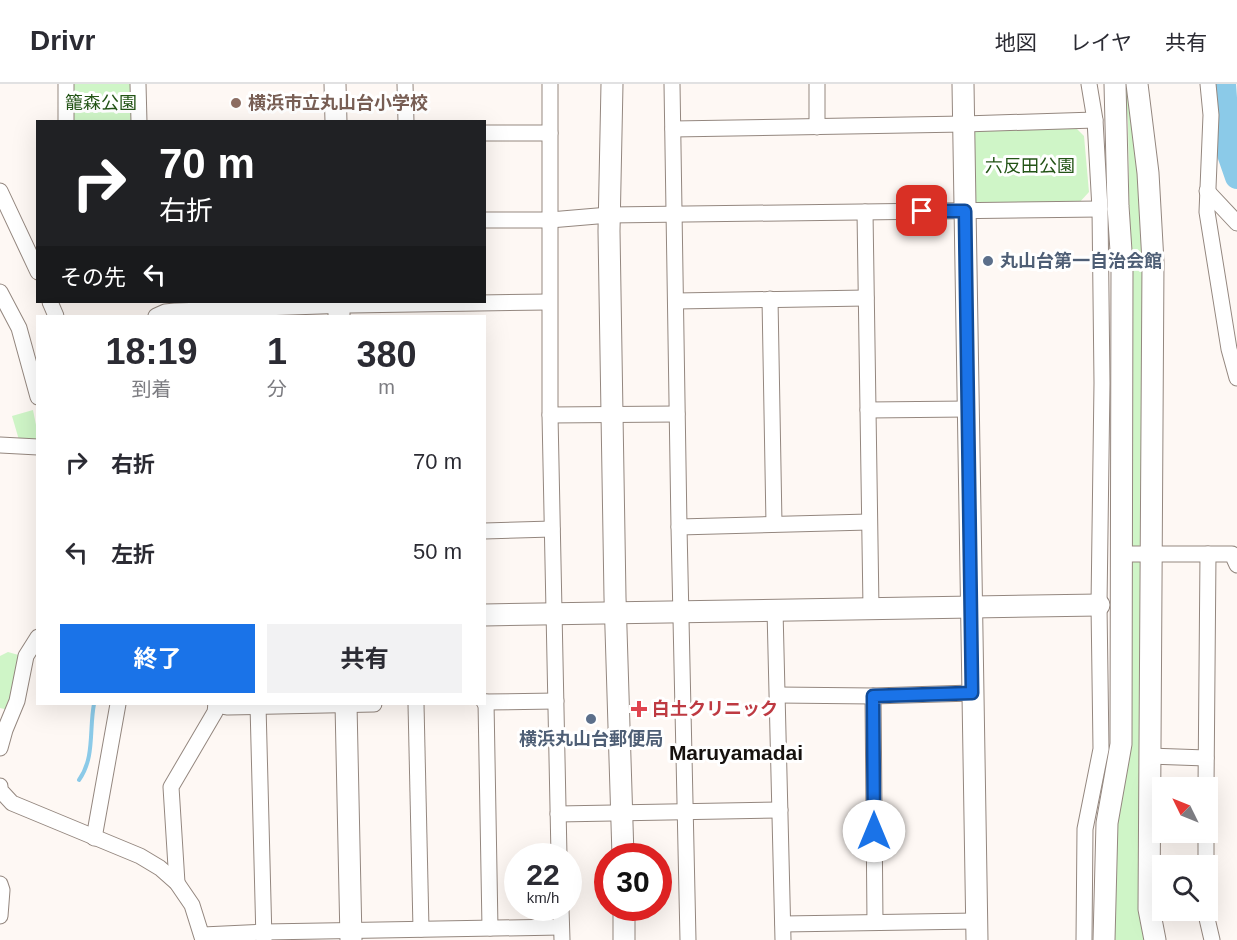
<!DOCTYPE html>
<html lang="ja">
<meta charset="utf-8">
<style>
:root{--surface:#fff;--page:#f2f2f3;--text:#2b2b33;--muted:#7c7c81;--line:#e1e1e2;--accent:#1a73e8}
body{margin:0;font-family:Arial,"Noto Sans JP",sans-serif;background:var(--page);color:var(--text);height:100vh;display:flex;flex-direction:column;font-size:22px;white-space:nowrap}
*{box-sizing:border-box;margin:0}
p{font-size:20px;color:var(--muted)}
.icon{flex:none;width:33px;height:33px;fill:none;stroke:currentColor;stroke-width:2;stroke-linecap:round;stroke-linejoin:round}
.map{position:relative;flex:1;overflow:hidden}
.drawer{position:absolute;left:36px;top:231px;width:450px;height:390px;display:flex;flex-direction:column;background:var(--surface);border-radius:0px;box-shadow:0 6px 24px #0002}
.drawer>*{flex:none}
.banner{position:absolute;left:36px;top:36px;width:450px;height:183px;border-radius:0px;box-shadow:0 6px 24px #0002;background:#202124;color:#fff;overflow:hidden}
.needle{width:39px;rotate:313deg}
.tools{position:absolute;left:1152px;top:693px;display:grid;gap:12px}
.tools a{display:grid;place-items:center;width:66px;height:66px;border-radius:0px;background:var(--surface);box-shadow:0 6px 24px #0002;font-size:30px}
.speed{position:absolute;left:504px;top:759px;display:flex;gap:12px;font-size:30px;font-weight:700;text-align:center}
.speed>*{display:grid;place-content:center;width:78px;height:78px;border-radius:50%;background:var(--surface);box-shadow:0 6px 24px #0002;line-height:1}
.speed small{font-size:15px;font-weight:400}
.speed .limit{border:9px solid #d22;background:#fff;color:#111}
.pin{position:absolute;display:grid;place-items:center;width:51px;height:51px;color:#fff;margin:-26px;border-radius:12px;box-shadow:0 3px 9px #0006}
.me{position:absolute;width:66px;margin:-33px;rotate:0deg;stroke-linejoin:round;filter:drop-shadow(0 0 4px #0008)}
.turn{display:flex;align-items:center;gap:21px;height:126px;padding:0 24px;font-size:27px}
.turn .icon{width:78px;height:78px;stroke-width:2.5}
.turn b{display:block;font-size:42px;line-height:51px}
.then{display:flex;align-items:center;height:57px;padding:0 24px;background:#0003;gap:12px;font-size:22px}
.eta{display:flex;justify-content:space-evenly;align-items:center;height:102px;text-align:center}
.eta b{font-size:36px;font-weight:700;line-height:42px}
.button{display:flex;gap:12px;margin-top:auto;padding:12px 24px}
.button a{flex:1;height:69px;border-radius:0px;background:var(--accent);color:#fff;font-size:24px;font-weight:700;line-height:69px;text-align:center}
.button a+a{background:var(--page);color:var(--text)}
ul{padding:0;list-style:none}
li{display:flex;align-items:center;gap:18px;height:90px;padding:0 24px}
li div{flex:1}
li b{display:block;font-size:22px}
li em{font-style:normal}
header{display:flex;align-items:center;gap:36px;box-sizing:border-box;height:84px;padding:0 30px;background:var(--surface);border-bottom:2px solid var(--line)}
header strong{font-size:28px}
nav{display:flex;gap:33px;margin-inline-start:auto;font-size:21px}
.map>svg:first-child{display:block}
.green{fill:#cff5c7}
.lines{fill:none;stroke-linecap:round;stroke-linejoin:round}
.stream{stroke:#8bcae8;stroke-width:4}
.river{stroke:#8bcae8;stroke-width:24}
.street-casing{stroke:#94877f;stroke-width:17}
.secondary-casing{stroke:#94877f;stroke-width:23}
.street{stroke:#fff;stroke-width:15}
.secondary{stroke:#fff;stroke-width:21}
.route-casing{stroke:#114b97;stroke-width:15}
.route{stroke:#1a73e8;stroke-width:10}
.education-dot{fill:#8d6e63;stroke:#fff;stroke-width:2}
.service-dot{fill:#5c6f8a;stroke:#fff;stroke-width:2}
.health-dot{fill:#e0444e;stroke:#fff;stroke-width:2}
.labels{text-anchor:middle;stroke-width:6;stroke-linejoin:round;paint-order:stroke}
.park-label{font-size:18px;fill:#235416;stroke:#fff}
.education-label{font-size:18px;font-weight:bold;fill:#785e54;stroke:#fff;text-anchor:start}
.service-label{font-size:18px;font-weight:bold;fill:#4e5e75;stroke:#fff;text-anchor:start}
.health-label{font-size:18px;font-weight:bold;fill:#be3a42;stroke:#fff;text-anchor:start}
.quarter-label{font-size:21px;font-weight:bold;fill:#16110e;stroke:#fff}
</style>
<header>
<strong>Drivr</strong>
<nav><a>地図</a><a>レイヤ</a><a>共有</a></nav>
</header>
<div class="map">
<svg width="1237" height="856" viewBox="0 0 1237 856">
<rect width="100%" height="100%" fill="#fef8f4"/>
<g class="green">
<path d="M 70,0 L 131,0 L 132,37 L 71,37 Z"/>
<path d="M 1124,0 L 1131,0 L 1144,170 L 1141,173 L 1130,172 L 1128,39 Z"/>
<path d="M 978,43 L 1076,44 L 1084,52 L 1089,108 L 1078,120 L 978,122 L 971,112 L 971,49 Z"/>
<path d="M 1130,181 L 1142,181 L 1145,184 L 1142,459 L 1139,462 L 1129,463 Z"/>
<path d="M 33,326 L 37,346 L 37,359 L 19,356 L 12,332 Z"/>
<path d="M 1133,477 L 1141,477 L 1147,856 L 1107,856 L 1131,481 Z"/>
<path d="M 8,568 L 22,572 L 9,626 L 0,624 L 0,572 Z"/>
</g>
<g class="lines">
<path class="stream" d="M 79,696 C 95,674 89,645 94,620"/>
<path class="river" d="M 1224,0 L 1229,70 L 1237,93"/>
<defs>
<g id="street">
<path d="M 66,0 L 66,38"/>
<path d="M 138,0 L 139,38"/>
<path d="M 405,0 L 406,38"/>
<path d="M 550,0 L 550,331 L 559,772"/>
<path d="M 672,0 L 679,443 L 688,856"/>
<path d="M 817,0 L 817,43"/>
<path d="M 1208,0 L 1211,31 L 1207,128 L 1229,265 L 1237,294"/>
<path d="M 673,45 L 964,40 L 1095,36"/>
<path d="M 484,49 L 550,49"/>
<path d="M 0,107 L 38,188"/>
<path d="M 1207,107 L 1237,139"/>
<path d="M 865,128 L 871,524"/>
<path d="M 484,136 L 550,136 L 609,131 L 1100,125"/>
<path d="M 0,208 L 19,244 L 38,313"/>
<path d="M 770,215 L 774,440"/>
<path d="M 676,217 L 866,214"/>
<path d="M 50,218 L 56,232"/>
<path d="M 156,232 L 165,228 L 175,227 L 350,221 L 548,218"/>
<path d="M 868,326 L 968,325"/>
<path d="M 550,331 L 677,330"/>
<path d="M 0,361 L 38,363"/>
<path d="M 679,443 L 869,438"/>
<path d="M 484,447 L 552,445"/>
<path d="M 1122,470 L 1232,470 L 1237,481"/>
<path d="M 775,526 L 783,856"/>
<path d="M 778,611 L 873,612 L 972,609"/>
<path d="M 873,612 L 875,838"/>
<path d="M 484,618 L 556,617"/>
<path d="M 486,618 L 490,844"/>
<path d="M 416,620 L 421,845"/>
<path d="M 216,621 L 228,623 L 374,620"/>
<path d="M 258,621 L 264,856"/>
<path d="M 0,664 L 5,646 L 17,617 L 26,572 L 38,553"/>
<path d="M 1149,672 L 1206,674"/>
<path d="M 0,702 L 0,706 L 12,719 L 140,772 L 160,784 L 177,799 L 192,821 L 203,856"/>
<path d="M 1206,704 L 1208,470"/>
<path d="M 558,730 L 780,726"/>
<path d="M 94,754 L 118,620"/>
<path d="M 1206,782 L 1206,748"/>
<path d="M 177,799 L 171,703 L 215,628 L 216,620"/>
<path d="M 0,800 L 2,806 L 0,832"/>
<path d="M 561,824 L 562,856"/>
<path d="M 1205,826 L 1212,856"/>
<path d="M 783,840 L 976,837"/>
<path d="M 203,851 L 264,848 L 561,843"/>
<path d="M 1084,856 L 1085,745 L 1101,665 L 1099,521 L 1102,299 L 1100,125 L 1095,36 L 1089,0"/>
</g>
<g id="secondary">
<path d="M 335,0 L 336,38"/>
<path d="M 612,0 L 609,147 L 615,513 L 623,772"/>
<path d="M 963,0 L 977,856"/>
<path d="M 1137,0 L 1148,89 L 1153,178 L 1149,825 L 1155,856"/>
<path d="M 339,218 L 339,232"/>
<path d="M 484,531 L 1099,521"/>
<path d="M 346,620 L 351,856"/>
<path d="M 624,824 L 624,856"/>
<path d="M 1104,856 L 1107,739 L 1121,660 L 1122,182 L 1118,122 L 1115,0"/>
</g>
</defs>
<use href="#street" class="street-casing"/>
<use href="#secondary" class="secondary-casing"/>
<use href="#street" class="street"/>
<use href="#secondary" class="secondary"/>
</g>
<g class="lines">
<defs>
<path id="route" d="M 874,747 L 873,612 L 972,609 L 965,127 L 922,127"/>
</defs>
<use href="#route" class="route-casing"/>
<use href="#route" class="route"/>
</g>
<circle class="education-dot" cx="236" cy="19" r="6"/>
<g class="service-dot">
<circle cx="988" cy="177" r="6"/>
<circle cx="591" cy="635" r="6"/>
</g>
<path class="health-dot" d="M636 616h6v6h6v6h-6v6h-6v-6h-6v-6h6z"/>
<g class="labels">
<g class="park-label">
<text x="101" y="25">籠森公園</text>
<text x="1030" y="88">六反田公園</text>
</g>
<g class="education-label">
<text x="248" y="25">横浜市立丸山台小学校</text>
</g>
<g class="service-label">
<text x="1000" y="183">丸山台第一自治会館</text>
<text x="591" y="661" text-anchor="middle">横浜丸山台郵便局</text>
</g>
<g class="health-label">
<text x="652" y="631">白土クリニック</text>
</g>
<g class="quarter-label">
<text x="736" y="676">Maruyamadai</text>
</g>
</g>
</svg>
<div class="tools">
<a><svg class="needle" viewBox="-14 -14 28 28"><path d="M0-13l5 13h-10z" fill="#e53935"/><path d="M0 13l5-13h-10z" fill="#7c7c81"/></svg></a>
<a><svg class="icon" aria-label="search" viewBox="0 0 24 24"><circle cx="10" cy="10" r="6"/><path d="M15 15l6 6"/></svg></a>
</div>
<div class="speed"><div>22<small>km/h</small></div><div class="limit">30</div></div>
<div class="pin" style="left:922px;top:127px;background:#d93025"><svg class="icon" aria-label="arrive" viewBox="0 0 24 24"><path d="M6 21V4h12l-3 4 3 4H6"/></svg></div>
<svg class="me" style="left:874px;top:747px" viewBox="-20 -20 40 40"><circle r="19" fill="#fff"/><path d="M0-13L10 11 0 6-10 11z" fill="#1a73e8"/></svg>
<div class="banner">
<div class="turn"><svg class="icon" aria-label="right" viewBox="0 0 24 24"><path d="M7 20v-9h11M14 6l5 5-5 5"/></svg><div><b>70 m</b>右折</div></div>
<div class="then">その先<svg class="icon" aria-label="left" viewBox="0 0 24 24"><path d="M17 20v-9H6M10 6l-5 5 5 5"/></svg></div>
</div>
<section class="drawer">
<div class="eta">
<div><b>18:19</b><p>到着</p></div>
<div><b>1</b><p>分</p></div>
<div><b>380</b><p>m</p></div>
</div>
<ul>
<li><svg class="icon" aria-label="right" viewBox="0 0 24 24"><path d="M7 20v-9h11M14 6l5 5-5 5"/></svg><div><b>右折</b></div><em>70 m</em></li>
<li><svg class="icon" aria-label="left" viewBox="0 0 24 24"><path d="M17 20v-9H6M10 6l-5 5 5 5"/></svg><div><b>左折</b></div><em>50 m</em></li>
</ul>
<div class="button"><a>終了</a><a>共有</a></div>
</section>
</div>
